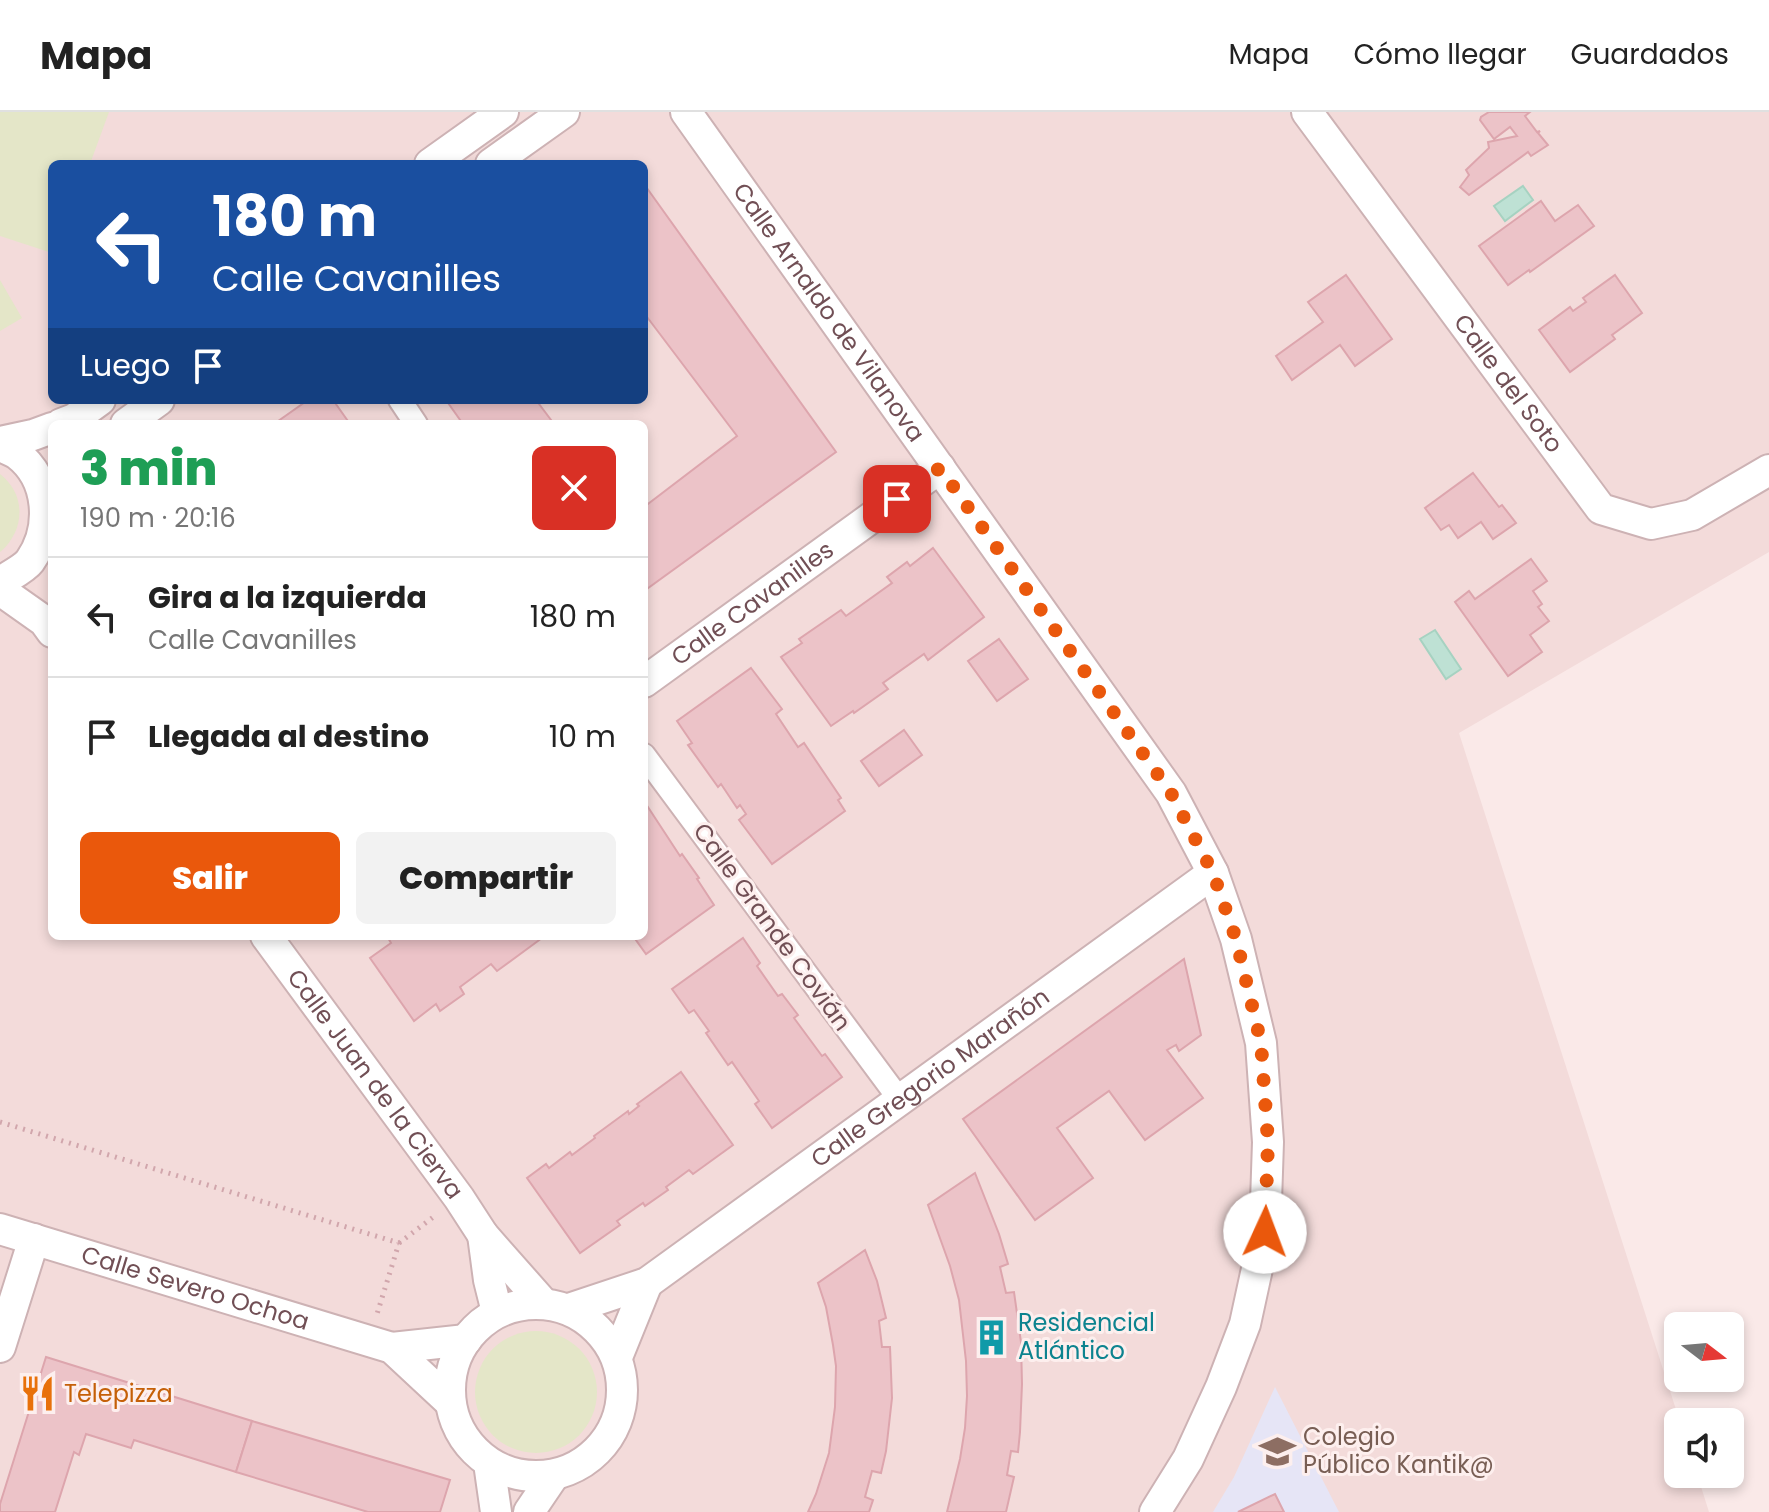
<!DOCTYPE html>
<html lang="es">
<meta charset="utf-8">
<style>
:root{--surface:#fff;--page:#f2f2f2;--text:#222;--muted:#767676;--line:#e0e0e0;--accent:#ea580c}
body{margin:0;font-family:Poppins,sans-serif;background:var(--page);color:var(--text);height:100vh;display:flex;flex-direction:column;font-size:30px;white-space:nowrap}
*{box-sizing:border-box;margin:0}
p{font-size:26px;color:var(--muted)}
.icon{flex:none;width:44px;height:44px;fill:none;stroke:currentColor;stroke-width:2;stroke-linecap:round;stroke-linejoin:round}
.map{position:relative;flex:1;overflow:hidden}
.drawer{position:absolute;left:48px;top:308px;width:600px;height:520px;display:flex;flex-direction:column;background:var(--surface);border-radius:12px;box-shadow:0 4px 12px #0003}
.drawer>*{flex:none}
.guide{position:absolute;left:48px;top:48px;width:600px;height:244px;border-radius:12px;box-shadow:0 4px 12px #0003;background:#1a4fa0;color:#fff;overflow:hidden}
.needle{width:52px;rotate:106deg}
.fabs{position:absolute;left:1664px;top:1200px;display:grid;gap:16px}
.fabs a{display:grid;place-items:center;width:80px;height:80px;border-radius:12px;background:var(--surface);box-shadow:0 4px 12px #0003;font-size:40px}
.pin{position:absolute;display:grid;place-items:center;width:68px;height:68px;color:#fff;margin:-34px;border-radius:16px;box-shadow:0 4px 12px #0006}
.me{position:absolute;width:88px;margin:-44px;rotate:2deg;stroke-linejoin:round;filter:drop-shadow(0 0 6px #0008)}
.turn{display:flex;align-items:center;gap:28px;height:168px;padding:0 32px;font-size:36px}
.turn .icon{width:104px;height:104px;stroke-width:2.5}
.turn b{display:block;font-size:56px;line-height:68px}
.then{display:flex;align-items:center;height:76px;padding:0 32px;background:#0003;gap:16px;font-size:30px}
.round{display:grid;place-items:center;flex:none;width:84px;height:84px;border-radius:12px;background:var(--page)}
.headline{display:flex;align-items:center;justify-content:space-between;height:136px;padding:0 32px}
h1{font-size:48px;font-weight:800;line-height:60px;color:#1e9e55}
.action{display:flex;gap:16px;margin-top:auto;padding:16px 32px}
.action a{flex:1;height:92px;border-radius:12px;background:var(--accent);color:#fff;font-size:32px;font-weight:800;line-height:92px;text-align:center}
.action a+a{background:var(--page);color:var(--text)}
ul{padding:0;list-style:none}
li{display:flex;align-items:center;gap:24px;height:120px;padding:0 32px;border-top:2px solid var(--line)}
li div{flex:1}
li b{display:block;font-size:30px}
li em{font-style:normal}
header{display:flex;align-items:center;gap:48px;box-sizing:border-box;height:112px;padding:0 40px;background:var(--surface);border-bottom:2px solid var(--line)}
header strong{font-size:38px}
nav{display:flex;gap:44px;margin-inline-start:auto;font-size:28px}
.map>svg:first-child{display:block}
.residential{fill:#f3dbda;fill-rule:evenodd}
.education{fill:#e6e5f6}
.green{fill:#e4e6c8}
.water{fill:#bee1d4;stroke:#a6d2c1;stroke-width:2}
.building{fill:#ecc3c8;stroke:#dda5ad;stroke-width:2}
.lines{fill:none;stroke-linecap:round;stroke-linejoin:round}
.pedestrian-casing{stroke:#cdb2b4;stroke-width:26}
.minor-casing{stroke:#cdb2b4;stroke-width:34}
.path{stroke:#d1a6ac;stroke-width:5;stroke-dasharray:2 6;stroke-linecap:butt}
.pedestrian{stroke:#fff;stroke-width:22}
.minor{stroke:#fff;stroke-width:30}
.route{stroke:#ea580c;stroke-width:14;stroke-dasharray:0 25.2}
.labels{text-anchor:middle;stroke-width:6;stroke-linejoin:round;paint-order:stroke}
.street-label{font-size:24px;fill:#714f55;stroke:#fdefee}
.culture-label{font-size:24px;fill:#0d838f;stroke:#fdefee;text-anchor:start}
.food-label{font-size:24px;fill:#c56008;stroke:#fdefee;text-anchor:start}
.education-label{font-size:24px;fill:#785e54;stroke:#fdefee;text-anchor:start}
</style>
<header>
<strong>Mapa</strong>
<nav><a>Mapa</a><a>Cómo llegar</a><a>Guardados</a></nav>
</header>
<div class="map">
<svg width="1769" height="1400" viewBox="0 0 1769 1400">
<rect width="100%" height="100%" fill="#fae9e8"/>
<path class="residential" d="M 0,0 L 1769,0 L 1769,440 L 1459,621 L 1680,1310 L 1678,1310 L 1678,1362 L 1697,1362 L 1709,1400 L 0,1400 ZM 52,52 L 644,52 L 644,288 L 52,288 ZM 52,312 L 644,312 L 644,824 L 52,824 Z"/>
<path class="education" d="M 1275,1275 L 1339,1400 L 1213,1400 L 1234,1365 Z"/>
<g class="green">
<path d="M 0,0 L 109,0 L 90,52 L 52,52 L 52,141 L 0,124 Z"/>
<path d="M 0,168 L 22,206 L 0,219 Z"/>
<path d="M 0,362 C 27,383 25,419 0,440 Z"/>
<circle cx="536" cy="1280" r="61"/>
</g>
<g class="water">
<path d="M 1523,74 L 1533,88 L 1505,109 L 1494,94 Z"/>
<path d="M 1435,518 L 1461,557 L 1446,567 L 1420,527 Z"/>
</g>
<g class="building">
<path d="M 1489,0 L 1530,0 L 1525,4 L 1537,20 L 1540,19 L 1538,21 L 1548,33 L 1531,44 L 1528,40 L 1469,83 L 1460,75 L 1469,63 L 1466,58 L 1489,36 L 1488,30 L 1517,24 L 1510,15 L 1494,27 L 1480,8 L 1481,5 Z"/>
<path d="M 644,72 L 836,340 L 644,479 L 644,395 L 737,324 L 644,201 Z"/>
<path d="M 1541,89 L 1555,109 L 1578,93 L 1594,114 L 1530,160 L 1529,158 L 1508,173 L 1479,134 Z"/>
<path d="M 1346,163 L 1392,227 L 1355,254 L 1340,233 L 1292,268 L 1276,244 L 1323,210 L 1308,190 Z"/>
<path d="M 1615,163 L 1642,201 L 1612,223 L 1615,227 L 1570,260 L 1539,218 L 1570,195 L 1573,199 L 1586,190 L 1583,186 Z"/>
<path d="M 308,288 L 333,288 L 350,312 L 274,312 Z"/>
<path d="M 446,288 L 536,288 L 554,312 L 463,312 Z"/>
<path d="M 1473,361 L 1499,395 L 1502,393 L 1516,411 L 1493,427 L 1481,410 L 1458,426 L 1449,413 L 1441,418 L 1425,396 Z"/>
<path d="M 933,436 L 984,505 L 928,548 L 924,542 L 883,571 L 888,577 L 854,601 L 853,599 L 831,614 L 781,545 L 802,531 L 799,527 L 841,498 L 846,504 L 892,471 L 887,465 L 907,450 L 910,454 Z"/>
<path d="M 1531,447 L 1547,469 L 1533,479 L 1542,492 L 1538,495 L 1549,509 L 1530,523 L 1542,540 L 1508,564 L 1455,490 L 1469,479 L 1475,487 Z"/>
<path d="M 999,527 L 1028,567 L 997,589 L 968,549 Z"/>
<path d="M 751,556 L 782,597 L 776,602 L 798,635 L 804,631 L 841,686 L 838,688 L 845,699 L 772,752 L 739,708 L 746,702 L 740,693 L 737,696 L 721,672 L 718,675 L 688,633 L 692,631 L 677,609 Z"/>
<path d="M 904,618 L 922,643 L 879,674 L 861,649 Z"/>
<path d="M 644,689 L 680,744 L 682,742 L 699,766 L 697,767 L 714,793 L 646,842 L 633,824 L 644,824 Z"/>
<path d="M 387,824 L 541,824 L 542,826 L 497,859 L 491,852 L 460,875 L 464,882 L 440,899 L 436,892 L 414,909 L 370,846 L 391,831 Z"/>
<path d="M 743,826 L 760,851 L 757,854 L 778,884 L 782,882 L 798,903 L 794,906 L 822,944 L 825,942 L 842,965 L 772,1016 L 755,992 L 759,989 L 732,950 L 728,953 L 706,921 L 709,919 L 694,898 L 689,901 L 672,877 Z"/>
<path d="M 1184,847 L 1201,923 L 1179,939 L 1176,933 L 1167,938 L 1203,986 L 1145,1028 L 1109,979 L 1057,1016 L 1093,1066 L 1035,1108 L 963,1007 Z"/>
<path d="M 681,960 L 733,1033 L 693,1062 L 689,1058 L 666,1075 L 668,1078 L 645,1094 L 643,1091 L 617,1109 L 620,1113 L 580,1141 L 527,1066 L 546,1052 L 549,1056 L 570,1040 L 572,1043 L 595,1026 L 594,1024 L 628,999 L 629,1002 L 639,994 L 637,992 Z"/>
<path d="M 975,1061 L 999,1122 L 1008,1152 L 1000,1155 L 1006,1181 L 1014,1180 L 1021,1230 L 1022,1272 L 1020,1320 L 1018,1340 L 1011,1339 L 1007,1363 L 1014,1365 L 1006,1400 L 947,1400 L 960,1347 L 965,1316 L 967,1284 L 966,1249 L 959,1188 L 950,1154 L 928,1093 Z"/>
<path d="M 865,1138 L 877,1169 L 886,1206 L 879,1209 L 882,1235 L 890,1235 L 892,1286 L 886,1339 L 881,1361 L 872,1359 L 865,1385 L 873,1388 L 869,1400 L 808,1400 L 816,1382 L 829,1341 L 835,1295 L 836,1254 L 833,1233 L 826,1195 L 818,1171 Z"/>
<path d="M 46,1245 L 252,1309 L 236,1360 L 134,1328 L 131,1336 L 86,1322 L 79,1343 L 74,1340 L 55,1400 L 0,1400 L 0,1392 Z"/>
<path d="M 252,1309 L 450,1368 L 440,1400 L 368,1400 L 236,1360 Z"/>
<path d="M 1275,1382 L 1284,1400 L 1238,1400 Z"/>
</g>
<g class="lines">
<defs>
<g id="pedestrian">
<path d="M 400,288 L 416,312"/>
<path d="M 644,643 L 900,988"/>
</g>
<g id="minor">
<path id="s1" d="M 686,0 L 1171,681 L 1213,761 L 1236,827 L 1261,931 L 1268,1030 L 1265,1120 L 1245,1212 L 1221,1275 L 1188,1347 L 1155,1400"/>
<path id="s2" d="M 1307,0 L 1601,397 L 1651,412 L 1692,403 L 1769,358"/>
<path d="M 430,52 L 503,0"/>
<path d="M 491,52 L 564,0"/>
<path d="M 61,312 L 74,307 L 100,288"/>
<path d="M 126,312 L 159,288"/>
<path d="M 0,330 L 33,323 L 52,316"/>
<path d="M 0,334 C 5,336 12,339 17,342 C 50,367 53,416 30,449 C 24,457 9,464 0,470"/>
<path d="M 0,478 L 44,509 L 52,520"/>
<path id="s3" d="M 644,570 L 940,356"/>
<path id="s4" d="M 266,824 L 459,1086 L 483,1123 L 543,1191"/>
<path id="s5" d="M 0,1117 L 392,1236 L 450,1290"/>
<path d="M 483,1123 L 489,1168 L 497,1200"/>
<circle cx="536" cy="1278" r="86"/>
<path id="s6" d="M 569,1197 L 647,1171 L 1213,761"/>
<path d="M 0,1235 L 34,1127"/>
<path d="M 392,1236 L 466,1228"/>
<path d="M 617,1245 L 647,1171"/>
<path d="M 489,1351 L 496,1400"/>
<path d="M 529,1400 L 554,1363"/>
</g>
</defs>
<use href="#pedestrian" class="pedestrian-casing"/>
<use href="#minor" class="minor-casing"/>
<g class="path">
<path d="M 0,1010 L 399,1131 L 377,1202"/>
<path d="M 399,1131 L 436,1103"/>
</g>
<use href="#pedestrian" class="pedestrian"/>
<use href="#minor" class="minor"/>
</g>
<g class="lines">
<path class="route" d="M 897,387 L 940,356 L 1171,681 L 1213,761 L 1236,827 L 1261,931 L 1268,1030 L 1265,1120"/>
</g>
<defs>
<symbol id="building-bare" viewBox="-9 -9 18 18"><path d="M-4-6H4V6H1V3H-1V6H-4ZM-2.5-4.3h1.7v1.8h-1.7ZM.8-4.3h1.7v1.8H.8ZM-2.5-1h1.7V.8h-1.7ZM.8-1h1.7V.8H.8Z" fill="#0f9aa8" stroke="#fdefee" stroke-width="2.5" paint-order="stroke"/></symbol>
<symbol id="restaurant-bare" viewBox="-9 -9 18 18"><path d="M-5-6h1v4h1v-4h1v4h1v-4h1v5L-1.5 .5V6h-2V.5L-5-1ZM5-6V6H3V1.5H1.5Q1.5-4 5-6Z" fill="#e8710a" stroke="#fdefee" stroke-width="2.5" paint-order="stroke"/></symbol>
<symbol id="school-bare" viewBox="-9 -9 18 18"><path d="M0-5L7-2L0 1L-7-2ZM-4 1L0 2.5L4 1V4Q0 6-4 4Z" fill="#8d6e63" stroke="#fdefee" stroke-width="2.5" paint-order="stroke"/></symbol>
</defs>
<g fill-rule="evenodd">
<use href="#building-bare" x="966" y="1200" width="51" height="51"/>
<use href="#restaurant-bare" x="12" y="1256" width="51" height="51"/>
<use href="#school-bare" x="1252" y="1314" width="51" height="51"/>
</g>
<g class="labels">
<g class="street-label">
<text dy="8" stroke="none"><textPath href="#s1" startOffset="246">Calle Arnaldo de Vilanova</textPath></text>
<text dy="8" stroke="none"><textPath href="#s2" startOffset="338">Calle del Soto</textPath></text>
<text dy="8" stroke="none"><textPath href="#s3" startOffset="134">Calle Cavanilles</textPath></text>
<text transform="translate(772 815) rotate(54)" y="8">Calle Grande Covián</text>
<text dy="8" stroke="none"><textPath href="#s6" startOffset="432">Calle Gregorio Marañón</textPath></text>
<text dy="8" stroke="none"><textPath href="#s4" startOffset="184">Calle Juan de la Cierva</textPath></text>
<text dy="8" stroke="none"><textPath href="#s5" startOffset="204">Calle Severo Ochoa</textPath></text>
</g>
<g class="culture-label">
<text x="1018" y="1219">Residencial<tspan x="1018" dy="28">Atlántico</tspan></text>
</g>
<g class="food-label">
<text x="64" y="1290">Telepizza</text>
</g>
<g class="education-label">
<text x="1303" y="1333">Colegio<tspan x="1303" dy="28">Público Kantik@</tspan></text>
</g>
</g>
</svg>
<div class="fabs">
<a><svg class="needle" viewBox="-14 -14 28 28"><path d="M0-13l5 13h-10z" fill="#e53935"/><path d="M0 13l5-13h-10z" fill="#767676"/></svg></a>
<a><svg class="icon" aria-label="sound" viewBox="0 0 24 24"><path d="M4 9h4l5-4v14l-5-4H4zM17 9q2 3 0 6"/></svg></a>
</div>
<div class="pin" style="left:897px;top:387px;background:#d93025"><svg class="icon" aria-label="arrive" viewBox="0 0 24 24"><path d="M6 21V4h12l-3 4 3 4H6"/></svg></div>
<svg class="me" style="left:1265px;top:1120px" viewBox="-20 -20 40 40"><circle r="19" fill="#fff"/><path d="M0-13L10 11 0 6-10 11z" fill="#ea580c"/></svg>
<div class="guide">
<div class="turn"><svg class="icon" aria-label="left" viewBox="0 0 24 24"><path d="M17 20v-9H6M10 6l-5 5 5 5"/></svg><div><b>180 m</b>Calle Cavanilles</div></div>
<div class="then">Luego<svg class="icon" aria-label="arrive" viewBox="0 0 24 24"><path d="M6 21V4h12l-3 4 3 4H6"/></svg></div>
</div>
<section class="drawer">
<div class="headline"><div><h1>3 min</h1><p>190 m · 20:16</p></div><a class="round" style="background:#d93025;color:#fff"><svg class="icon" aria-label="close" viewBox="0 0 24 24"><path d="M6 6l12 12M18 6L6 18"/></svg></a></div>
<ul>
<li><svg class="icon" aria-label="left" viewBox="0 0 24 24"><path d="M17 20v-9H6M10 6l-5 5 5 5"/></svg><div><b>Gira a la izquierda</b><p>Calle Cavanilles</p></div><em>180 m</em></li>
<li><svg class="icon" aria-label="arrive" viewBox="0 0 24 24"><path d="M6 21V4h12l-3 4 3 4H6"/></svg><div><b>Llegada al destino</b></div><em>10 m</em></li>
</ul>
<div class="action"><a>Salir</a><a>Compartir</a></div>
</section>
</div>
